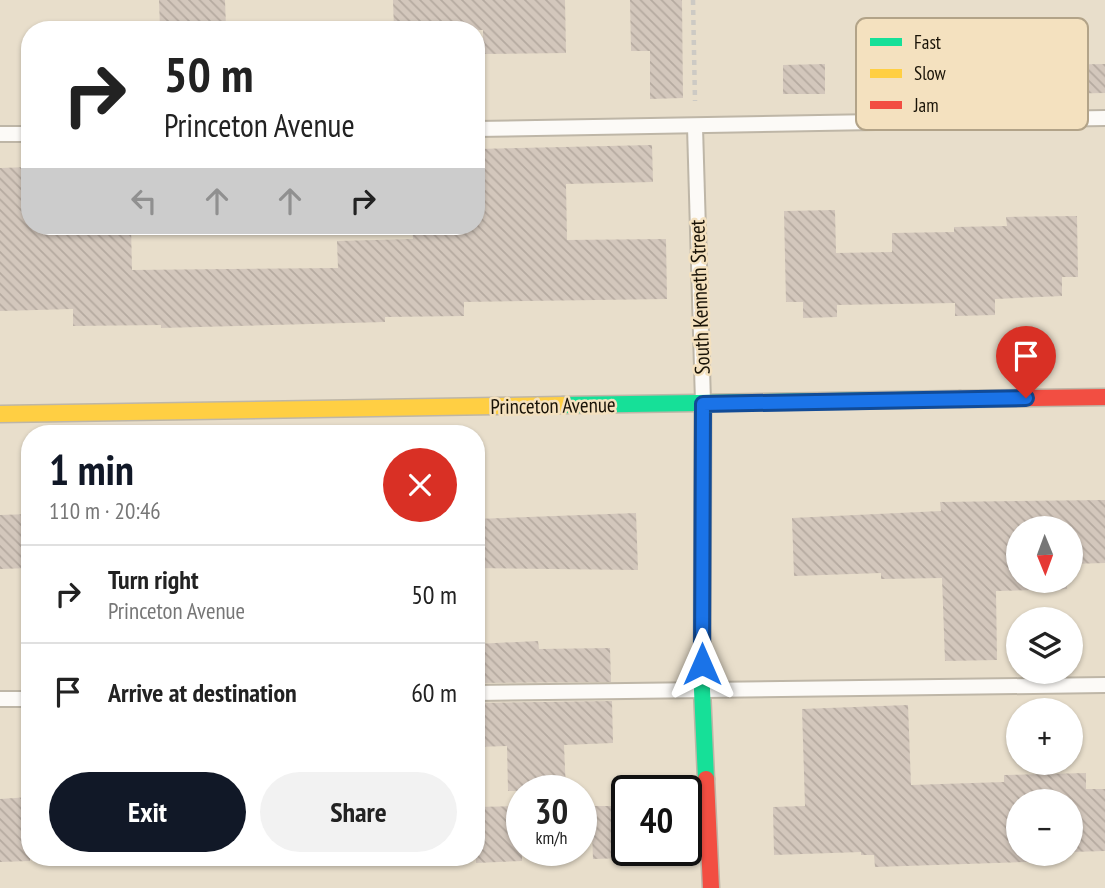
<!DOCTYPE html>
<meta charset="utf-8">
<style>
:root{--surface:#fff;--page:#f2f2f2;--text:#222;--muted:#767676;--line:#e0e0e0;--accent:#111827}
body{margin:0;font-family:"PT Sans Narrow",sans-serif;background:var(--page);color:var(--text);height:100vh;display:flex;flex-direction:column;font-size:26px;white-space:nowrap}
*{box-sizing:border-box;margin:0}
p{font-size:23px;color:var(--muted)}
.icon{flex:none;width:38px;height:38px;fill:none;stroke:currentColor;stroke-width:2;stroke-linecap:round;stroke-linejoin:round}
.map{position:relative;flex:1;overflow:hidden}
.sheet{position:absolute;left:21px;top:425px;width:464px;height:441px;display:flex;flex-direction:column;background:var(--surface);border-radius:28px;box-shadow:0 2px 5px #0004}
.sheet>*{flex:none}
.banner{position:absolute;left:21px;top:21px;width:464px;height:214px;border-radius:28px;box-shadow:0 2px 5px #0004;background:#fff;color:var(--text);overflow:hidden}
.needle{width:46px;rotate:179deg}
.buttons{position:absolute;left:1006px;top:516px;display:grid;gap:14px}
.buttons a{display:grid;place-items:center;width:77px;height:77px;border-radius:50%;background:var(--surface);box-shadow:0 2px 5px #0004;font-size:35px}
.speed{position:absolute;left:506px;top:775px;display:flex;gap:14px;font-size:35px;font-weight:700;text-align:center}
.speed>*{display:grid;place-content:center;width:91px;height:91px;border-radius:50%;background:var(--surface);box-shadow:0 2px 5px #0004;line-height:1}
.speed small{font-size:18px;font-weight:400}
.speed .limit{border:4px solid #111;border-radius:10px;background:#fff;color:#111}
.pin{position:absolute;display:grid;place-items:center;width:60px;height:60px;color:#fff;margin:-72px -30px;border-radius:50% 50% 50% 0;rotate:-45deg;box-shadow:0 0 7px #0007}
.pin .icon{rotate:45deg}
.me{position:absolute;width:77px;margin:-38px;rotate:0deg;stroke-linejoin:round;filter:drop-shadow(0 0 5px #0008)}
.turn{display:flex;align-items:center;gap:24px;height:147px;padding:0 28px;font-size:32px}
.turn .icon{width:91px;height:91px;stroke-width:2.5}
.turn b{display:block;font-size:49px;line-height:60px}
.lanes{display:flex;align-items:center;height:66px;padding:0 28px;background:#0003;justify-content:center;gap:35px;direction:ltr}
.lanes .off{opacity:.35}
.round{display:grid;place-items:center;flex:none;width:74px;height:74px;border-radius:37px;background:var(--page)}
.summary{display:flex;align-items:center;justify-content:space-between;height:119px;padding:0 28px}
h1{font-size:42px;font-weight:600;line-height:52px;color:var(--accent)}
.primary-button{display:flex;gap:14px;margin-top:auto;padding:14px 28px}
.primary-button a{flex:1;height:80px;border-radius:42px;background:var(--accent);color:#fff;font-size:28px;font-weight:600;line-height:80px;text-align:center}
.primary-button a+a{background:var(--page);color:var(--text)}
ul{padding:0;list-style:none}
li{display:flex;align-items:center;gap:21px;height:98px;padding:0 28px;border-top:2px solid var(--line)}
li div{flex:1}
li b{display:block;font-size:26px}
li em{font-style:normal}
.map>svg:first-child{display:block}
.building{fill:url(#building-back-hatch)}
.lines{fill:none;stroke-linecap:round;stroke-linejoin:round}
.lane-casing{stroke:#beb6a7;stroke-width:18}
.fast-casing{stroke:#beb6a7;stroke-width:19}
.slow-casing{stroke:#beb6a7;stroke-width:19}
.jam-casing{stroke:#beb6a7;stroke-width:19}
.path{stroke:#cdcac4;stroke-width:4.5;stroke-dasharray:5 5;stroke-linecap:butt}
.lane{stroke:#fcfaf7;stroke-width:14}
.fast{stroke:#16e098;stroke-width:16}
.slow{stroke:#ffcf43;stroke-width:16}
.jam{stroke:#f24e42;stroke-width:16}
.route-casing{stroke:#114b97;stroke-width:18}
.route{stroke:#1a73e8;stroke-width:12}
.labels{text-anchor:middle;stroke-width:5;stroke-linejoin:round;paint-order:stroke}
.street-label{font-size:21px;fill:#191307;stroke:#f4e1bf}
.key{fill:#f4e1bf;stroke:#b2a388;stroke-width:2}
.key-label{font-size:19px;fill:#191307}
</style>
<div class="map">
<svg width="1105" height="888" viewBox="0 0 1105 888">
<defs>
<pattern id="building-back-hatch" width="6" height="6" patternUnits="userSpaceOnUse" patternTransform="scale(1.75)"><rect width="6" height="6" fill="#d3c7bc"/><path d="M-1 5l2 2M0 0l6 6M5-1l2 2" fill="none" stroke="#b5aaa0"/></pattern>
</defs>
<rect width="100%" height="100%" fill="#e8decb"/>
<g class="building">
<path d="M 159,0 L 225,0 L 226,28 L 160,29 Z"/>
<path d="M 393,0 L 565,0 L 566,53 L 483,54 L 483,30 L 394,30 Z"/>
<path d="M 630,0 L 682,0 L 683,98 L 650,99 L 650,51 L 631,51 Z"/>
<path d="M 825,64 L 825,94 L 783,94 L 783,65 Z"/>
<path d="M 1105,64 L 1105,93 L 1045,94 L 1044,65 Z"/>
<path d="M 652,145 L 653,182 L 566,184 L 567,240 L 666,239 L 667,299 L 464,302 L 464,316 L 385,317 L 385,322 L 161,328 L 161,325 L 73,326 L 73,309 L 0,311 L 0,168 L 30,167 L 30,226 L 131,226 L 132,270 L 338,268 L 337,241 L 413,239 L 412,226 L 476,226 L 476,149 Z"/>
<path d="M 835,210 L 836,253 L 892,252 L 892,233 L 954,232 L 954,227 L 1007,226 L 1006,217 L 1077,216 L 1078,277 L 1062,277 L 1062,296 L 995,299 L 995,315 L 955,316 L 955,303 L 837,305 L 837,317 L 803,318 L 803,302 L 786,302 L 784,211 Z"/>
<path d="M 1105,500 L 1105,563 L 1071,564 L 1071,528 L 1018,528 L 1018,581 L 1067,581 L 1067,589 L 996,591 L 997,660 L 945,661 L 942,578 L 881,579 L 881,573 L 794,576 L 792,518 L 941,511 L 940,502 Z"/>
<path d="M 636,513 L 638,570 L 476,568 L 476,519 Z"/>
<path d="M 30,514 L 30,568 L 0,569 L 0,515 Z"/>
<path d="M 538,641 L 539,649 L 610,648 L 611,682 L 476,683 L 476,644 Z"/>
<path d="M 612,701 L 613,743 L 564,745 L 566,791 L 508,791 L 507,746 L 476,747 L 476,703 Z"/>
<path d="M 908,705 L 911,785 L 1004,782 L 1004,775 L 1086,773 L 1086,789 L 1105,789 L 1105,851 L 1071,852 L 1071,802 L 1018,802 L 1018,854 L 1056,854 L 1056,861 L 875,867 L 874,855 L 861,855 L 861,852 L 774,855 L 773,807 L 805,806 L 802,709 Z"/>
<path d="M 30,797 L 30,861 L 0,862 L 0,799 Z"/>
<path d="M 522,806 L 522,861 L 476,863 L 476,807 Z"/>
<path d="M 591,806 L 626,806 L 626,858 L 593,859 Z"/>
</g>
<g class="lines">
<defs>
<g id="lane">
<path d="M 695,127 L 703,402"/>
<path d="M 476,129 L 1105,118"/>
<path d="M 0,134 L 30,134"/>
<path d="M 476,693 L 1105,685"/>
<path d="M 0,699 L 30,699"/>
</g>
<g id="fast">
<path d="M 703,404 L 702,690 L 706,779"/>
<path d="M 563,405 L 960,399"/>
</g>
<path id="slow" d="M 0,414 L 563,405"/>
<g id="jam">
<path d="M 960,399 L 1105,397"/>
<path d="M 706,779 L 711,888"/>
</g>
</defs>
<use href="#lane" class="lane-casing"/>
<use href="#fast" class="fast-casing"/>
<use href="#slow" class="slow-casing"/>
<use href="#jam" class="jam-casing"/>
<path class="path" d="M 693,0 L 695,101"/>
<use href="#lane" class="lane"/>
<use href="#fast" class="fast"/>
<use href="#slow" class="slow"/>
<use href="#jam" class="jam"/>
</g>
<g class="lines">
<defs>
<path id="route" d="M 702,664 L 703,404 L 1026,398"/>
</defs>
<use href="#route" class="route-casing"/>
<use href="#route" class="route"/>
</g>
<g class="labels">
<g class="street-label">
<text transform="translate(700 297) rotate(-92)" y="7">South Kenneth Street</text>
<text transform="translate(553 406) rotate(-1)" y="7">Princeton Avenue</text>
</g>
</g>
<rect x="856" y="18" width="232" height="112" rx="10" class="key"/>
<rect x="870" y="38" width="32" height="8" fill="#16e098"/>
<rect x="870" y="69" width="32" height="9" fill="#ffcf43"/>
<rect x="870" y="101" width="32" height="8" fill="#f24e42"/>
<g class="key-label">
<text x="914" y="49">Fast</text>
<text x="914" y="80">Slow</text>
<text x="914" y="112">Jam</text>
</g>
</svg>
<div class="buttons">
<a><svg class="needle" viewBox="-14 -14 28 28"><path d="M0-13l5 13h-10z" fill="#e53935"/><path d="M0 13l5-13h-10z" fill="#767676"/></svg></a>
<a><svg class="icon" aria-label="layers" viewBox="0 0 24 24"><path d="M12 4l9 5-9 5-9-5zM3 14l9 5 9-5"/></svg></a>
<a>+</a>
<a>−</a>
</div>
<div class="speed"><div>30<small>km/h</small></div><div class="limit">40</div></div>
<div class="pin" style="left:1026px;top:398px;background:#d93025"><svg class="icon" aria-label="arrive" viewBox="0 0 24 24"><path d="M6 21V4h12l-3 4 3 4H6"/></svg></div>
<svg class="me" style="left:702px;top:664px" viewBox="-20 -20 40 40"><path d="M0-17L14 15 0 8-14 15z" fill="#1a73e8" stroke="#fff" stroke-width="4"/></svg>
<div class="banner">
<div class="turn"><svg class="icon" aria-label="right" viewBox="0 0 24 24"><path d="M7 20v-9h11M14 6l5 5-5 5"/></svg><div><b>50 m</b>Princeton Avenue</div></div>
<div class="lanes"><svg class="icon off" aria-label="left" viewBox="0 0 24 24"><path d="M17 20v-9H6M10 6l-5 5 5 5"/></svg><svg class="icon off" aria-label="ahead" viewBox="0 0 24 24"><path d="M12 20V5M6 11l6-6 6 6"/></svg><svg class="icon off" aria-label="ahead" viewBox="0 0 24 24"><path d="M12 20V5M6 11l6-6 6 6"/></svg><svg class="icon" aria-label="right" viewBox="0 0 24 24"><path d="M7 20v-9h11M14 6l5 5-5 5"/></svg></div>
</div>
<section class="sheet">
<div class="summary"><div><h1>1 min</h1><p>110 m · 20:46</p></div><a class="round" style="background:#d93025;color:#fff"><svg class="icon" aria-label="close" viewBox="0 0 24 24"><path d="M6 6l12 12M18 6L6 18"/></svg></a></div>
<ul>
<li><svg class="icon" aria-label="right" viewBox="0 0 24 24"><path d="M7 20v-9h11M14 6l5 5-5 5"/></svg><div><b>Turn right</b><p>Princeton Avenue</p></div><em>50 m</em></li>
<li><svg class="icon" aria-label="arrive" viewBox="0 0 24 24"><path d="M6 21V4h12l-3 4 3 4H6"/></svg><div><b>Arrive at destination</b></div><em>60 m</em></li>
</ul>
<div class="primary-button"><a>Exit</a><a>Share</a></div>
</section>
</div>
